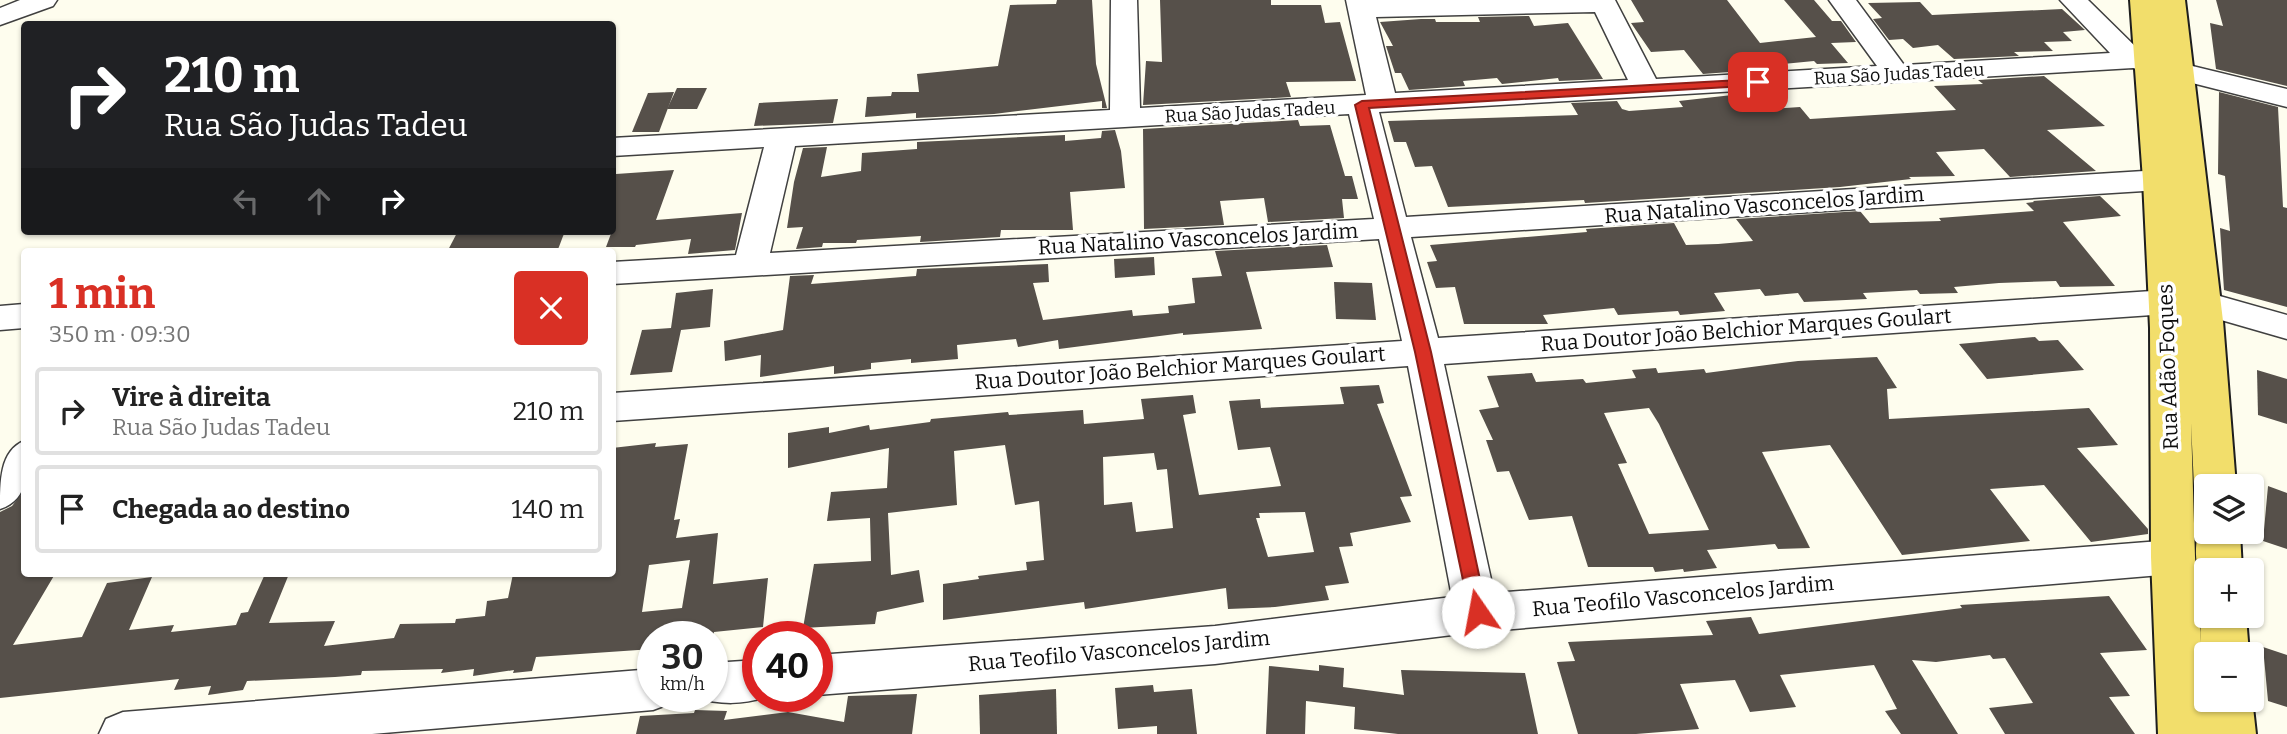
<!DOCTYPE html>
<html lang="pt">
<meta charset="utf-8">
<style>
:root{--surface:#fff;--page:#f6f6f6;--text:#222;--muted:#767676;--line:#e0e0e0;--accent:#d93025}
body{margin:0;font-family:Bitter,serif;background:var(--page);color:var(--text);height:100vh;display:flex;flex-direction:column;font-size:26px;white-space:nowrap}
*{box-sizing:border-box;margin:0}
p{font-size:23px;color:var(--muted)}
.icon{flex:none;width:38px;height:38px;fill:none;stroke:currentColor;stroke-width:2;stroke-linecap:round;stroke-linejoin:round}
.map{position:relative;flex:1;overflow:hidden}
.drawer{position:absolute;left:21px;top:248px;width:595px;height:329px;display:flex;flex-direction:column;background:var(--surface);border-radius:7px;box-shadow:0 2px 5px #0004}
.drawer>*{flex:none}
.banner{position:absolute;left:21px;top:21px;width:595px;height:214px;border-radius:7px;box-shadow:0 2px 5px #0004;background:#202124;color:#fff;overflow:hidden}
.tools{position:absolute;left:2194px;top:474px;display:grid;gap:14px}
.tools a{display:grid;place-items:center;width:70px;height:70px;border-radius:7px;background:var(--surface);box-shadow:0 2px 5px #0004;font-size:35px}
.speed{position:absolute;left:637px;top:621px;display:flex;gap:14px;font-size:35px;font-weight:700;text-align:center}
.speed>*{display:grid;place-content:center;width:91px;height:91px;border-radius:50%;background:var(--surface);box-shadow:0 2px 5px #0004;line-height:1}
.speed small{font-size:18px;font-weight:400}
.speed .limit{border:10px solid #d22;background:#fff;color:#111}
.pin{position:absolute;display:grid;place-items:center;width:60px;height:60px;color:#fff;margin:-30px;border-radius:14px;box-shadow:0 4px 10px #0006}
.me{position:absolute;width:77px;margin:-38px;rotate:348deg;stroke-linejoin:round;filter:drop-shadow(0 0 5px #0008)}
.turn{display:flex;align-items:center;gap:24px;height:147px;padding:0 28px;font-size:32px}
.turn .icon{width:91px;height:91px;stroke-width:2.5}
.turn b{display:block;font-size:49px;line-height:60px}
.lanes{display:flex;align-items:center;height:66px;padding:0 28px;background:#0003;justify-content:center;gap:35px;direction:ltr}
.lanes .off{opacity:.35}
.round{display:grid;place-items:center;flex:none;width:74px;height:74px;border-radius:7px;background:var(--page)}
.head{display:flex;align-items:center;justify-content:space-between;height:119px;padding:0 28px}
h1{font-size:42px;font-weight:700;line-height:52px;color:var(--accent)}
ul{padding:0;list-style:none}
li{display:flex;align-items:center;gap:21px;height:88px;margin:0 14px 10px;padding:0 14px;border:4px solid var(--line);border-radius:7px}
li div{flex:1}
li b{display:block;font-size:26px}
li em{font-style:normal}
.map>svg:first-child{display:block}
.building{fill:#56504a;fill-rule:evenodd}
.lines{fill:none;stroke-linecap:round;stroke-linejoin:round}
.minor-casing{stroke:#404040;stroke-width:3}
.major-casing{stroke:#1e1e1e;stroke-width:4}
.minor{fill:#fff;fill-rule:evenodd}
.major{fill:#f2de6b;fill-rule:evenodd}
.route{fill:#d93025;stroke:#8d1f18;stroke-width:2}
.labels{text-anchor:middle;stroke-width:7;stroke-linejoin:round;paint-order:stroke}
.far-street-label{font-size:18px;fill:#0d0d0d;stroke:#fff}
.street-label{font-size:21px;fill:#0d0d0d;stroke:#fff}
</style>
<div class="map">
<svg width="2287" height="734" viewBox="0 0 2287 734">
<rect width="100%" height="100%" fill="#fefdee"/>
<g class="building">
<path d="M 1057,0 L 1092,0 L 1096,64 L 1107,108 L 1102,108 L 1102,101 L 994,114 L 916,118 L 916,113 L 865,117 L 867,97 L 891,96 L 892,92 L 919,92 L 917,74 L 998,66 L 1010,5 L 1056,4 Z"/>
<path d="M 1160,0 L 1271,0 L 1271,5 L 1321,5 L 1325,23 L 1340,22 L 1356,81 L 1286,82 L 1291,97 L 1143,105 L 1146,61 L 1162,62 Z"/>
<path d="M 1631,0 L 1727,0 L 1760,43 L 1816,37 L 1784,0 L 1814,0 L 1832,21 L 1841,21 L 1856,42 L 1831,43 L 1848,63 L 1817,64 L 1814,61 L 1741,68 L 1743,71 L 1703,74 L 1684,50 L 1651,52 L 1631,23 L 1644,22 Z"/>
<path d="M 2216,0 L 2287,0 L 2287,86 L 2216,69 L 2210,23 L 2223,26 Z"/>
<path d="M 1920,2 L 1932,15 L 2062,9 L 2085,30 L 2063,32 L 2072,41 L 2044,42 L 2053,51 L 2014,52 L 2019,56 L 1954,59 L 1938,45 L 1913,48 L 1903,39 L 1889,40 L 1873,19 L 1882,18 L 1868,3 Z"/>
<path d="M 1529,16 L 1534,26 L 1568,23 L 1603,79 L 1559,81 L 1558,78 L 1502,84 L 1497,78 L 1463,81 L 1465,86 L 1409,90 L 1401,73 L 1395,73 L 1386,46 L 1393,46 L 1380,22 L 1421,19 L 1435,19 L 1436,22 L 1480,22 L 1478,17 Z"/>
<path d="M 2044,76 L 2105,126 L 2047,130 L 2096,171 L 2010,177 L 1984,149 L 1936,152 L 1955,176 L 1909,177 L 1911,179 L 1840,187 L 1585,203 L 1584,200 L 1448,207 L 1432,166 L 1415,167 L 1406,142 L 1394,142 L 1388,121 L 1578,115 L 1571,103 L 1617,101 L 1622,109 L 1629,111 L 1683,107 L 1679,101 L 1759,92 L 1772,109 L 1800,107 L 1810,119 L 1956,110 L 1934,86 L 1983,84 L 1978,80 Z"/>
<path d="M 677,88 L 707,88 L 697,109 L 667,109 Z"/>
<path d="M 674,92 L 659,132 L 632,132 L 648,93 Z"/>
<path d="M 2219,92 L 2278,107 L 2283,207 L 2287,208 L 2287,307 L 2224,290 L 2220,228 L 2230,231 L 2225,176 L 2218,174 Z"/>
<path d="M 838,99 L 833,123 L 754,126 L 759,103 Z"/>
<path d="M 1298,120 L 1300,126 L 1330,125 L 1345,176 L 1352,176 L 1358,199 L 1342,199 L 1344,218 L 1268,222 L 1264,198 L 1220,201 L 1224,225 L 1144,229 L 1143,129 Z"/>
<path d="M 1115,130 L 1121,151 L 1125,188 L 1070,192 L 1073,230 L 1001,230 L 1000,237 L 920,242 L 921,236 L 857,240 L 856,243 L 823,243 L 822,247 L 796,249 L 803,227 L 787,228 L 794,182 L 803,148 L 827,147 L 821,177 L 861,171 L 862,153 L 917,149 L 917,142 L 1065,135 L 1065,141 L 1101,138 L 1102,131 Z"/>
<path d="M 674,170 L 656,220 L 742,213 L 735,250 L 688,254 L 691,239 L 636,245 L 635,247 L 606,247 L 612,231 L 612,192 L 616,174 Z"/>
<path d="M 2100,196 L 2121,216 L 2063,222 L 2115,286 L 2060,287 L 2056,281 L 1999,283 L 1954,287 L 1958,293 L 1920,294 L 1917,290 L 1863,293 L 1867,299 L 1804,302 L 1798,293 L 1765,296 L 1760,289 L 1714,293 L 1725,311 L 1680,315 L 1678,311 L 1618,315 L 1614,308 L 1543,315 L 1548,324 L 1464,324 L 1455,287 L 1436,288 L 1427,262 L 1437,261 L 1430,245 L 1587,232 L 1586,229 L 1674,223 L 1686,245 L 1718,244 L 1753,241 L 1736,219 L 1860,211 L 1870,223 L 1941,221 L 1939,218 L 2034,211 L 2026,203 L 2034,202 L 2033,201 Z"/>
<path d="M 458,231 L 565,231 L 557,252 L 447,252 Z"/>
<path d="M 1327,245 L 1333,267 L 1246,272 L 1262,329 L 1183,335 L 1183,333 L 1059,349 L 1058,340 L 1018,347 L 1016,339 L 957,345 L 958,359 L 911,363 L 911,359 L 871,363 L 871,369 L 834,374 L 834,366 L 760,377 L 761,355 L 725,361 L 724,341 L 783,330 L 790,276 L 814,275 L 811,284 L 916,276 L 917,269 L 1048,264 L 1049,282 L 1033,283 L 1043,320 L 1132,310 L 1133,316 L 1169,313 L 1168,306 L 1195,303 L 1192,278 L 1222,276 L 1215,251 Z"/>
<path d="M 1154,257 L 1155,275 L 1115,278 L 1114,259 Z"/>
<path d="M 1334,282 L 1372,283 L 1376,320 L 1336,319 Z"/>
<path d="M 713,289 L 710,327 L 681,330 L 672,372 L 630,375 L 642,330 L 671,328 L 676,293 Z"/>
<path d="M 2035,337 L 2039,341 L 2058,340 L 2084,370 L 1987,379 L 1959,344 Z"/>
<path d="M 1877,357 L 1897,388 L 1887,389 L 1889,419 L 2089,408 L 2118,445 L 2077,448 L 2148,529 L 2148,534 L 2091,542 L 2044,485 L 1990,489 L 2030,541 L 1902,555 L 1830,445 L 1762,452 L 1810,548 L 1778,549 L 1775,544 L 1707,550 L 1717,568 L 1684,572 L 1683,569 L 1655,572 L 1653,567 L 1588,567 L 1572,516 L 1529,520 L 1509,471 L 1497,472 L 1486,440 L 1493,440 L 1479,410 L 1499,407 L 1487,376 L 1532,373 L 1536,382 L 1583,379 L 1586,383 L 1636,378 L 1632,370 L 1656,368 L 1658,373 L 1704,369 L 1706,373 L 1798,361 ZM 1649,408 L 1659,424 L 1709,530 L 1649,534 L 1618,464 L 1627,463 L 1604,413 Z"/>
<path d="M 2257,370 L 2287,379 L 2287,424 L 2258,415 Z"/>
<path d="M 1379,385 L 1384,403 L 1377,404 L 1412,496 L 1400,497 L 1411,522 L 1350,533 L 1353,546 L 1339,547 L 1349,583 L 1325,586 L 1329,600 L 1275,607 L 1228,609 L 1226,588 L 1085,609 L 1084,602 L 943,620 L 943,584 L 979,579 L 978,576 L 1027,570 L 1026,562 L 1044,560 L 1039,501 L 1015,505 L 1005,445 L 954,451 L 957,505 L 888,513 L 891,575 L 919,570 L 924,602 L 877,612 L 875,624 L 803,628 L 814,564 L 871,561 L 870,518 L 827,521 L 831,492 L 887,488 L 889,448 L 788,468 L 788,433 L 829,427 L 829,433 L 869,425 L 870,430 L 930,422 L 931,419 L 1008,412 L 1009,415 L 1083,410 L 1084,424 L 1144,419 L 1141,399 L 1193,395 L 1196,413 L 1183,415 L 1199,495 L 1281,486 L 1270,447 L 1238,450 L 1229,401 L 1260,399 L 1261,408 L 1344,404 L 1340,387 ZM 1154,453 L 1157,470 L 1167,469 L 1173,528 L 1136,532 L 1132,502 L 1104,505 L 1103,457 ZM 1305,512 L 1314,552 L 1268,557 L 1256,518 L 1260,518 L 1259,513 Z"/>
<path d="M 656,443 L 655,447 L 688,444 L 674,520 L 680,519 L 676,538 L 718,533 L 713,584 L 768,578 L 763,627 L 714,632 L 713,637 L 653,637 L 653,649 L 536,657 L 532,671 L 513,673 L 514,670 L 473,676 L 474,669 L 441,673 L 443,669 L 362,671 L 361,675 L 335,677 L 247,681 L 243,690 L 208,695 L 211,686 L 174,690 L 179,679 L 0,698 L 0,512 L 12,506 L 24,491 L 24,574 L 55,574 L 13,645 L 82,637 L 107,583 L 152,577 L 129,630 L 174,625 L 171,632 L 236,625 L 241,613 L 248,612 L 265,574 L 289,574 L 269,623 L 335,621 L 324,646 L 394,638 L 400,624 L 455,623 L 456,619 L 485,616 L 487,601 L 508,598 L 513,574 L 612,574 L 612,448 ZM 690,560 L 682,608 L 642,612 L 649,565 Z"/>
<path d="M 2268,486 L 2287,493 L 2287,549 L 2263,541 Z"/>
<path d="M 2109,596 L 2147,650 L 2100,653 L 2130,696 L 2109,697 L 2135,734 L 2005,734 L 1989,708 L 2033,703 L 2005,658 L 1993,659 L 1990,655 L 1936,662 L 1912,660 L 1958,734 L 1901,734 L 1885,711 L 1897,709 L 1874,665 L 1780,675 L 1796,707 L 1750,712 L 1735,680 L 1680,684 L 1699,729 L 1636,734 L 1578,734 L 1557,662 L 1575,661 L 1568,642 L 1713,635 L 1706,621 L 1751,617 L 1759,634 L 1962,608 L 1960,605 Z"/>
<path d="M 2263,647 L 2287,655 L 2287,707 L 2268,701 Z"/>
<path d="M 1319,665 L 1344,668 L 1343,687 L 1404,695 L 1401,670 L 1525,673 L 1538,734 L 1398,734 L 1354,729 L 1355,707 L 1306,701 L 1305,734 L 1266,734 L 1269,666 L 1319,671 Z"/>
<path d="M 1153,685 L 1154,692 L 1192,689 L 1197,734 L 1157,734 L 1157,726 L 1118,729 L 1115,688 Z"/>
<path d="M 1056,689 L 1057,734 L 980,734 L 979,695 Z"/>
<path d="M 917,694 L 912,734 L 636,734 L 640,716 L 694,713 L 695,710 L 727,711 L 724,720 L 788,712 L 844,722 L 848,696 Z"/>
</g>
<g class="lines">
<defs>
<g id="minor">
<path d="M 20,0 L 57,0 L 53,6 L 0,25 L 0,8 Z"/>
<path d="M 1111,0 L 1137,0 L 1140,108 L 1366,95 L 1346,0 L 1615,0 L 1656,79 L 1877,66 L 1829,0 L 1856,0 L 1904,65 L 2110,53 L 2060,0 L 2088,0 L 2143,54 L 2287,89 L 2287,107 L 2133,68 L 1379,112 L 1406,217 L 2160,170 L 2171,173 L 2176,180 L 2171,187 L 2160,190 L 1411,237 L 1438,338 L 2167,290 L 2179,294 L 2184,302 L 2179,310 L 2167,314 L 1444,364 L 1494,593 L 2173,540 L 2188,545 L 2194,557 L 2188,569 L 2173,574 L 1477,632 L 1215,664 L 817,695 L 817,655 L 1215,626 L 1452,597 L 1408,366 L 612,421 L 612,393 L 1402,341 L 1379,239 L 612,284 L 612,262 L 736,255 L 764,147 L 612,156 L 612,138 L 1110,110 ZM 1595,12 L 1628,80 L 1395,93 L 1376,17 ZM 1349,114 L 1374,219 L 770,253 L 795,146 Z"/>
<path d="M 2202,291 L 2287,315 L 2287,339 L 2190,311 L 2185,303 L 2190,295 Z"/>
<path d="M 24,304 L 24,328 L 0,330 L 0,306 Z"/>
<path d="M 24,441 C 27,468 31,499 0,509 C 0,481 0,451 24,441 Z"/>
<path d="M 758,660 L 758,696 L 768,696 C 746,705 718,705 696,697 L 712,696 L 712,663 Z"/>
<path d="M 653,669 L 653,696 L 672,696 L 669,704 L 653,710 L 372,734 L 99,734 L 106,719 L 123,712 Z"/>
</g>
<g id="major">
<path d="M 2130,0 L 2185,0 L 2223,321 L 2236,486 L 2207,486 L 2207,500 L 2200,498 L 2194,486 L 2191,423 L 2195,557 L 2205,699 L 2207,696 L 2207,700 L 2252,698 L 2256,734 L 2158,734 L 2151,557 L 2150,328 L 2143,180 Z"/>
<path d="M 2207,518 L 2207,532 L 2240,532 L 2242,570 L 2207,570 L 2207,584 C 2192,570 2194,537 2203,520 Z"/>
<path d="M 2207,602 L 2207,616 L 2246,616 L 2249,654 L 2207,654 L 2207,663 C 2198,645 2198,620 2207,602 Z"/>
</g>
</defs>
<use href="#minor" class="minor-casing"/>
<use href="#major" class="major-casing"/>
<use href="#minor" class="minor"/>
<use href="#major" class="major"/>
</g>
<path class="route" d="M 1758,79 L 1764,82 L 1762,85 L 1369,108 L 1431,352 L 1487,612 L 1484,618 L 1478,621 L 1471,618 L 1415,352 L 1355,105 L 1362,101 Z"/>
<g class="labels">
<g class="far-street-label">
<text transform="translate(1899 74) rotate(-3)" y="6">Rua São Judas Tadeu</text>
<text transform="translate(1250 112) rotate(-3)" y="6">Rua São Judas Tadeu</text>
</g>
<g class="street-label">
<text transform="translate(1764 205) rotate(-4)" y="7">Rua Natalino Vasconcelos Jardim</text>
<text transform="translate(1198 239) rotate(-3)" y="7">Rua Natalino Vasconcelos Jardim</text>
<text transform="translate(1746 330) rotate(-4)" y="7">Rua Doutor João Belchior Marques Goulart</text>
<text transform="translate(2168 367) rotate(-92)" y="7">Rua Adão Foques</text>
<text transform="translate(1180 368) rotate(-4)" y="7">Rua Doutor João Belchior Marques Goulart</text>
<text transform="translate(1683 596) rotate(-5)" y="7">Rua Teofilo Vasconcelos Jardim</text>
<text transform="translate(1119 651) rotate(-5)" y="7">Rua Teofilo Vasconcelos Jardim</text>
</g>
</g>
</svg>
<div class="tools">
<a><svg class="icon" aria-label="layers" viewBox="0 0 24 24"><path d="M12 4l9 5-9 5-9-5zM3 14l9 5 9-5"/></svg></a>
<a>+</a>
<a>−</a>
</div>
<div class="speed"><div>30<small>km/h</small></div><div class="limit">40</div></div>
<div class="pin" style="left:1758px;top:82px;background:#d93025"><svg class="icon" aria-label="arrive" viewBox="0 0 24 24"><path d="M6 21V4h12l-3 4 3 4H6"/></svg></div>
<svg class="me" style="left:1478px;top:612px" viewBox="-20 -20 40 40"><circle r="19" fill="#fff"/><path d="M0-13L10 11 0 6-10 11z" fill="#d93025"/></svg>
<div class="banner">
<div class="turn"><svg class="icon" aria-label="right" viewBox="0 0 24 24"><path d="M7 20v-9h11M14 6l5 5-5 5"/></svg><div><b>210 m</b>Rua São Judas Tadeu</div></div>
<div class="lanes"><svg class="icon off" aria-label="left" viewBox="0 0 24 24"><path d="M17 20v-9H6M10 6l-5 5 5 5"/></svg><svg class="icon off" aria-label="ahead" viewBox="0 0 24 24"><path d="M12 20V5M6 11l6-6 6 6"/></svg><svg class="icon" aria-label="right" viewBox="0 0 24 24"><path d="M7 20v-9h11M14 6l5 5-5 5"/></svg></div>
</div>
<section class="drawer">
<div class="head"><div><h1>1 min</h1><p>350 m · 09:30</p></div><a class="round" style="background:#d93025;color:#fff"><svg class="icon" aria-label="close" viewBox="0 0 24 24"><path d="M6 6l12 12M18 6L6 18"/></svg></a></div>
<ul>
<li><svg class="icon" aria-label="right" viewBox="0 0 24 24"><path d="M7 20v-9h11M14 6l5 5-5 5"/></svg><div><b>Vire à direita</b><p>Rua São Judas Tadeu</p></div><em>210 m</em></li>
<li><svg class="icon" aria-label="arrive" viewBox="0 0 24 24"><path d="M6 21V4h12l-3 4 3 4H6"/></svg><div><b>Chegada ao destino</b></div><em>140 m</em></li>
</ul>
</section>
</div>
